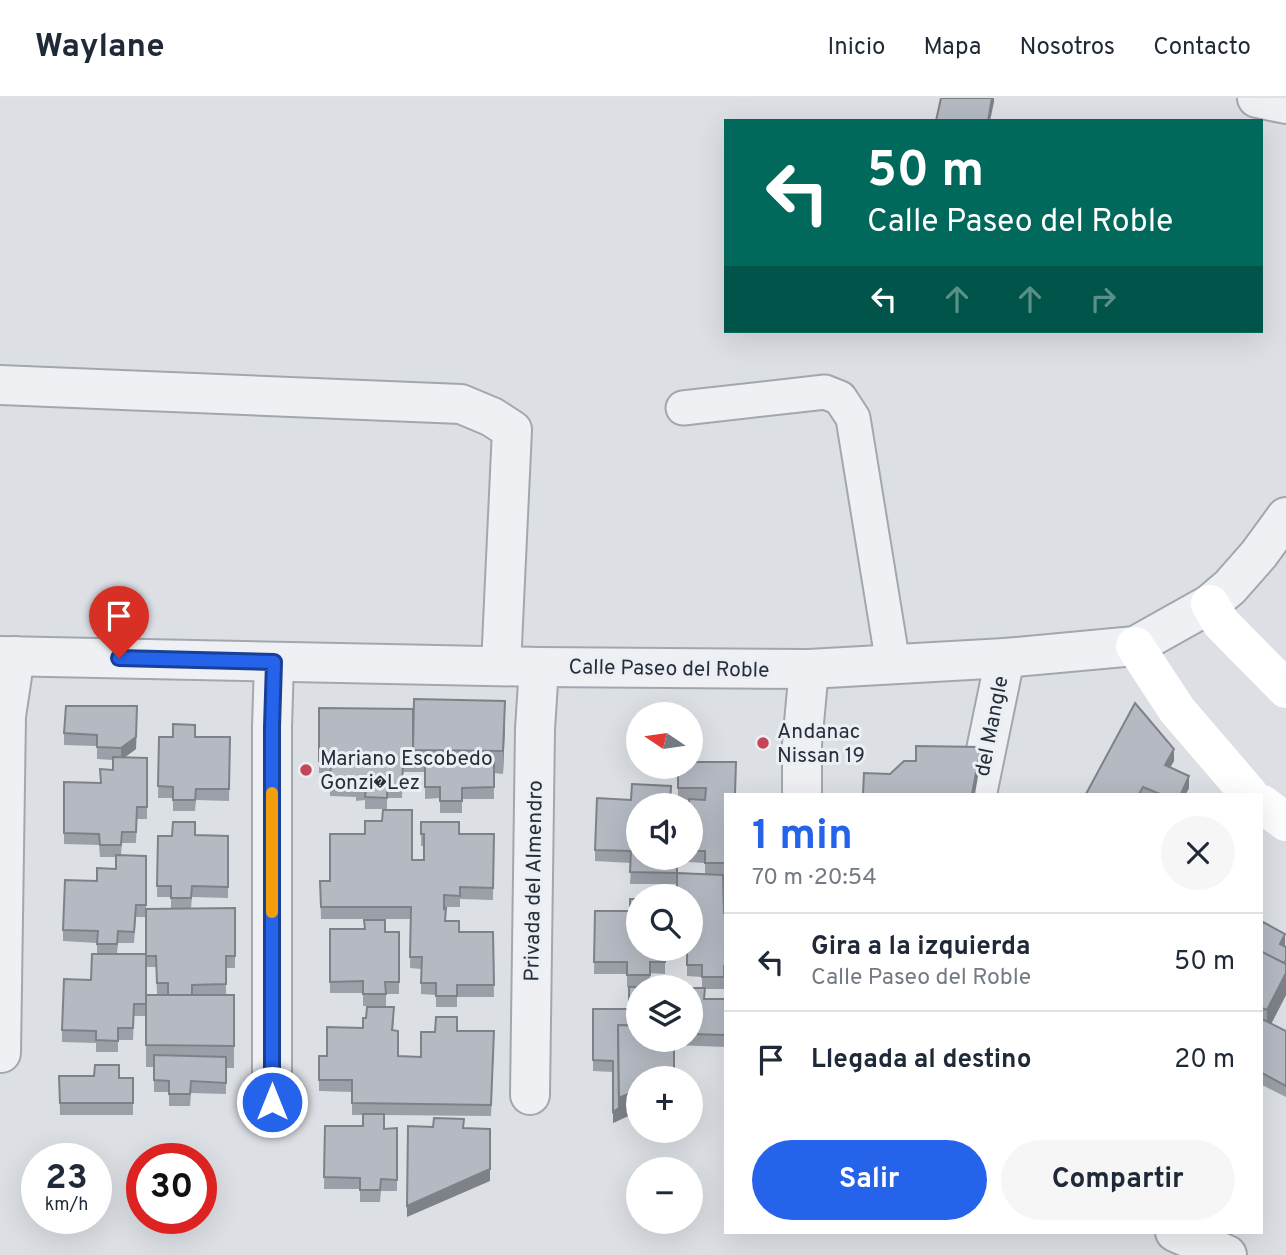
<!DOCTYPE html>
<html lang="es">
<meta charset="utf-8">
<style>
:root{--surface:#fff;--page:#f6f6f7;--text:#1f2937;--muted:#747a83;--line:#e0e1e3;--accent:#2563eb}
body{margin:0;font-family:Overpass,sans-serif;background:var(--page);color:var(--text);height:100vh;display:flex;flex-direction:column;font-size:26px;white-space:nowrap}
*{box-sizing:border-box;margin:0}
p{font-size:23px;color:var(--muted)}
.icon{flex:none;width:38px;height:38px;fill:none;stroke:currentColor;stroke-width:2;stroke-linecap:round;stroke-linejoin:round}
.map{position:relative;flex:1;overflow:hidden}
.side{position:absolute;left:724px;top:695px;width:539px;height:441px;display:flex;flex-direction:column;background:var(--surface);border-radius:0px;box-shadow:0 7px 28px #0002}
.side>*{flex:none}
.guide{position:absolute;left:724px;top:21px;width:539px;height:214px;border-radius:0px;box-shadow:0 7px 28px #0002;background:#00695c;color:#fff;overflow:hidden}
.needle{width:46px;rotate:283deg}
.controls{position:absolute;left:626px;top:604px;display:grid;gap:14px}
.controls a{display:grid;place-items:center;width:77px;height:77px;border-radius:50%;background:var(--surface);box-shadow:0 7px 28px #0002;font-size:35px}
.speed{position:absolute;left:21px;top:1045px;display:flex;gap:14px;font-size:35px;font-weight:700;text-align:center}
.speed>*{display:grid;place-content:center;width:91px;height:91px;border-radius:50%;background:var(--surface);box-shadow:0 7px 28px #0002;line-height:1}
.speed small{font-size:18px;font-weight:400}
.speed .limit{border:10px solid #d22;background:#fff;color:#111}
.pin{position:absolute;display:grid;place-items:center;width:60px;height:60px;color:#fff;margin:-72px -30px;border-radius:50% 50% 50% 0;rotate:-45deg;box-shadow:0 0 7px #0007}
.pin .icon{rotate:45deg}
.me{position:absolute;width:77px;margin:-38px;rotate:0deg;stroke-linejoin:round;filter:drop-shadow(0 0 5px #0008)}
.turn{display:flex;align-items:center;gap:24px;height:147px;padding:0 28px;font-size:32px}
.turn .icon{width:91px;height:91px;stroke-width:2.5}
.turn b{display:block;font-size:49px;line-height:60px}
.lanes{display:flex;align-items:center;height:66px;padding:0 28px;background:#0003;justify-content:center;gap:35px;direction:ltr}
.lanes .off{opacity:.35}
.round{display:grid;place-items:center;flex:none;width:74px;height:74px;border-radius:37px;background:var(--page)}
.head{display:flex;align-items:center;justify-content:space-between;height:119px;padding:0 28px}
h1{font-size:42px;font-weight:700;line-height:52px;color:var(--accent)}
.action{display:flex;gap:14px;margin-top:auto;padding:14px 28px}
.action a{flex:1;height:80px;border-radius:42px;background:var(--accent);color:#fff;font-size:28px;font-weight:700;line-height:80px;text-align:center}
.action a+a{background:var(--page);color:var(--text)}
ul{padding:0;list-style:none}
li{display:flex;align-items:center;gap:21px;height:98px;padding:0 28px;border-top:2px solid var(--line)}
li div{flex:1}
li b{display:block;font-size:26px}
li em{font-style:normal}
header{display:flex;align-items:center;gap:42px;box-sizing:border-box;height:98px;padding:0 35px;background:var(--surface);border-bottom:2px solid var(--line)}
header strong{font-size:33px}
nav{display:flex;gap:38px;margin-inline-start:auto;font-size:24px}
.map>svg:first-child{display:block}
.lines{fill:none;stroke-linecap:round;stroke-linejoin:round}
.lane-casing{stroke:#a2a7af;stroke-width:37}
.street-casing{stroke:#a2a7af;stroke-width:42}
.lane{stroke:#eef0f4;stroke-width:33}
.street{stroke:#eef0f4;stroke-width:38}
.secondary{stroke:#fff;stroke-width:38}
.wall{fill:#9b9fa7}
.shaded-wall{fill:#7e8288}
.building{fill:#b4b9c2;stroke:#7e8288;stroke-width:2}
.route-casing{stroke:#184099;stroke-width:18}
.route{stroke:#2563eb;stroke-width:12}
.slow{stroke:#f59e0b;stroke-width:12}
.poi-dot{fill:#c54659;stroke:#ebeff3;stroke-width:2.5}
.labels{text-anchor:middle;stroke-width:6;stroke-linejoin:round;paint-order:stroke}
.street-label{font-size:21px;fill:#272e3b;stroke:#ebeff3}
.poi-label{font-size:21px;fill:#272e3b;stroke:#ebeff3;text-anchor:start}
</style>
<header>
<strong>Waylane</strong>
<nav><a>Inicio</a><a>Mapa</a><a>Nosotros</a><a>Contacto</a></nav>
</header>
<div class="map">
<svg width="1286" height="1157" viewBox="0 0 1286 1157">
<rect width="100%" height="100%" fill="#dce0e5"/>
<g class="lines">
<defs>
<path id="lane" d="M 683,310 L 825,294 L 840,300 L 853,320 L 893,566"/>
<g id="street">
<path d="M 1257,0 L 1286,6"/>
<path d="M 0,287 L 461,306 L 492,319 L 512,332 L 501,568"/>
<path d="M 0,558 L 539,569 L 809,571 L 1005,560 L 1135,548 L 1210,506 L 1230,489 L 1259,456 L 1286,419"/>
<path d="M 802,696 L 802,646 L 809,571"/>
<path d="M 977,696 L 1005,560"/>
<path d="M 1,955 L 6,618 L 15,558"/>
<path d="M 530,997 L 535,631 L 539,569"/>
<path d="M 272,1004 L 272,629 L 274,564"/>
<path d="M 1175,1134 L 1227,1157"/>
</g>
</defs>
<use href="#lane" class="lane-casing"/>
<use href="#street" class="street-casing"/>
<use href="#lane" class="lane"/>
<use href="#street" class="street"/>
<g class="secondary">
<path d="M 1210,506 L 1221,525 L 1286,591"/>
<path d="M 1135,548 L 1177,612 L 1249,696"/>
<path d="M 1262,706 L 1286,724"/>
</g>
</g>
<g class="wall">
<path d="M 319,610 L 505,626 L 503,676 L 494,675 L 494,701 L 462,701 L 462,715 L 440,715 L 440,700 L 425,701 L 425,674 L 403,674 L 402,700 L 387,700 L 387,711 L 365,711 L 365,702 L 356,703 L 356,699 L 330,698 L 330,675 L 319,675 Z"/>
<path d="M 137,620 L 136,651 L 125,659 L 147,660 L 147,721 L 137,721 L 136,745 L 122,745 L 121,757 L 146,758 L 146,819 L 136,819 L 134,845 L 118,845 L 117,856 L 146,897 L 168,897 L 157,897 L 156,869 L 146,869 L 146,811 L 171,811 L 171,799 L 157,799 L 158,738 L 195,737 L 228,738 L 228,800 L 192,799 L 191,811 L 235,810 L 235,870 L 226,870 L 226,897 L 234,897 L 234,970 L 226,970 L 226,996 L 191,995 L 190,1008 L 169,1008 L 169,994 L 154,994 L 154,969 L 146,969 L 146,918 L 134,918 L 133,942 L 118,942 L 118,954 L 96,954 L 96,945 L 62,944 L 62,932 L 91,882 L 97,856 L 97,845 L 63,843 L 63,832 L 97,783 L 116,771 L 116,759 L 100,759 L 99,747 L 64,746 L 64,684 L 100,685 L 113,672 L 113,662 L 97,661 L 97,648 L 64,647 L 64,635 Z"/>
<path d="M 159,639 L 230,639 L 229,703 L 196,702 L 195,713 L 173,713 L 173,700 L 158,700 Z"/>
<path d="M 1174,663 L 1170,669 L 1189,690 L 1186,696 L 1086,696 Z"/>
<path d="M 678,668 L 726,696 L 726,766 L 725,777 L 723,777 L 724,815 L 726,815 L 726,880 L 724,880 L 724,891 L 705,891 L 705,901 L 726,912 L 726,949 L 674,947 L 674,980 L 639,980 L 639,1013 L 613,1025 L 613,974 L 593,973 L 593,911 L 629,911 L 629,889 L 627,889 L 627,876 L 594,876 L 595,813 L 665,850 L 665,876 L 650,875 L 650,889 L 639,942 L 691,942 L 691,890 L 702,890 L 702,879 L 687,878 L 687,851 L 677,851 L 691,850 L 677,786 L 630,786 L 631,765 L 595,763 L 595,752 L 639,707 L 677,775 L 705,776 L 705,765 L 688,764 L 688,760 L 691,760 L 691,707 L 689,702 L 678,702 Z"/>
<path d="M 421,724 L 459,736 L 494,736 L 493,802 L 460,801 L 460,809 L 444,809 L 446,823 L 459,834 L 493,834 L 494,899 L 457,899 L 457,909 L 436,909 L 436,897 L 421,896 L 421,871 L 410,870 L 411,821 L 321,821 L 320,783 L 330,783 L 412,762 L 424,762 L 424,748 L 421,748 Z"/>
<path d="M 364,822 L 385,834 L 399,834 L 399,896 L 386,896 L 386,908 L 363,908 L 363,895 L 330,895 L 330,831 L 364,831 Z"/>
<path d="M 1262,827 L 1286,849 L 1286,897 L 1271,926 L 1286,933 L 1286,999 L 1262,987 Z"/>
<path d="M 394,920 L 393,932 L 398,958 L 421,959 L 435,934 L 457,933 L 494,945 L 491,1018 L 384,1017 L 384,1031 L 397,1030 L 397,1093 L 381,1093 L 380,1104 L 360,1104 L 360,1091 L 324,1091 L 325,1028 L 363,1028 L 363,1017 L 352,1017 L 352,994 L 319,993 L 319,958 L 327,958 L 363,930 Z"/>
<path d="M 59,978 L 133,980 L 133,1017 L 60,1017 Z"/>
</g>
<g class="shaded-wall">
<path d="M 992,0 L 994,0 L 994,4 L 990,23 L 988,23 Z"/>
<path d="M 505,603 L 505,626 L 503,676 L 503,653 Z"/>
<path d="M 137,608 L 136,651 L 121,662 L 121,650 Z"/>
<path d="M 981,649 L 981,661 L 975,696 L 972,696 Z"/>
<path d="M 1174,651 L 1174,663 L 1165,679 L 1165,667 Z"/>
<path d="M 1189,678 L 1189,690 L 1186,696 L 1181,696 Z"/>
<path d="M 1285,836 L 1285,847 L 1280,857 L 1280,846 Z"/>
<path d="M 1286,875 L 1286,897 L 1267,934 L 1267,912 Z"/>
<path d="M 674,942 L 674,980 L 663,980 Z"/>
<path d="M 639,991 L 639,1013 L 613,1025 L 613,1014 L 619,1000 Z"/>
<path d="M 490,1031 L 490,1083 L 407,1119 L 407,1108 Z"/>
</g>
<g class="building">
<path d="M 941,0 L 992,0 L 988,23 L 936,23 Z"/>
<path d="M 414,601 L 505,603 L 503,653 L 413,652 Z"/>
<path d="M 1135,605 L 1174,651 L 1165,667 L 1189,678 L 1181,696 L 1160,696 L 1143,689 L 1139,696 L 1086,696 Z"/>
<path d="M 66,608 L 137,608 L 136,639 L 121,650 L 97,649 L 97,637 L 64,635 Z"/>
<path d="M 319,610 L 413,611 L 413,662 L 403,662 L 402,689 L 387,689 L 387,700 L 365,699 L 366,691 L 356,691 L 356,688 L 330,687 L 331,663 L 319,663 Z"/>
<path d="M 173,626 L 195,627 L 195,639 L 230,639 L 229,691 L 196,691 L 195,702 L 173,702 L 173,689 L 158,688 L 159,639 L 173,639 Z"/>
<path d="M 916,648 L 981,649 L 972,696 L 863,696 L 864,675 L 890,676 L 904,663 L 916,663 Z"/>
<path d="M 113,659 L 147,660 L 147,709 L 137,709 L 136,734 L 122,734 L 121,747 L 100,747 L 99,736 L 64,735 L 64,684 L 101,685 L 100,671 L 113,672 Z"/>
<path d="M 425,662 L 494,664 L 494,689 L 462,690 L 462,703 L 440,703 L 440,689 L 425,689 Z"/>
<path d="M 691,664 L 736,664 L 735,696 L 726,696 L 726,754 L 725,765 L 705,765 L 705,753 L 691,753 L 691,707 L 689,707 L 689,701 L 705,702 L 706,690 L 678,690 L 678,668 L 691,668 Z"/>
<path d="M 632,686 L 671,688 L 670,707 L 639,707 L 639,760 L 677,760 L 677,775 L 630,774 L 631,753 L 595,752 L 597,700 L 631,702 Z"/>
<path d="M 383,712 L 412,712 L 412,762 L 424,762 L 424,736 L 421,736 L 421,724 L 459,724 L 459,736 L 494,736 L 493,790 L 460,789 L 460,798 L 444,797 L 444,811 L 446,810 L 445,823 L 459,823 L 459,834 L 493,834 L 494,887 L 457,887 L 457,898 L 436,898 L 436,885 L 421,885 L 422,859 L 410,859 L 411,809 L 321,809 L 320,783 L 330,783 L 330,736 L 365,736 L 365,723 L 382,723 Z"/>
<path d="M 173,724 L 195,724 L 195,737 L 228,738 L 228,789 L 192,788 L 191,800 L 171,800 L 171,788 L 157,788 L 158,738 L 172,738 Z"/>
<path d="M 116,757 L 146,758 L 146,807 L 136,807 L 134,834 L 118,833 L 117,846 L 97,846 L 98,833 L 63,832 L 65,782 L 97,783 L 97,770 L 116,771 Z"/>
<path d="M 677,775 L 723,777 L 724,815 L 726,815 L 726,868 L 724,868 L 724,879 L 702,879 L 702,867 L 687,867 L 687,850 L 691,850 L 691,798 L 677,798 Z"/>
<path d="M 630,801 L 639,801 L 639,850 L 665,850 L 665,864 L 650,864 L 650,877 L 627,877 L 627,864 L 594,864 L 595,813 L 630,813 Z"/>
<path d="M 235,810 L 235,858 L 226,858 L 226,886 L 192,887 L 192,897 L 168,897 L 168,885 L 157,885 L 156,858 L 146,858 L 146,811 Z"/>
<path d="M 364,822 L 385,822 L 385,834 L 399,834 L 399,884 L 385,884 L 386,896 L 363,896 L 363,883 L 330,884 L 330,831 L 365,831 Z"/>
<path d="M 1263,824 L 1285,836 L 1280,846 L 1286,849 L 1286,862 L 1284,865 L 1262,854 L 1262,827 Z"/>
<path d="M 1262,854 L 1286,866 L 1286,875 L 1267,912 L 1262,910 Z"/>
<path d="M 92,856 L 146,856 L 146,906 L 134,906 L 133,930 L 118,930 L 118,943 L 96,942 L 96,933 L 62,932 L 64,881 L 91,882 Z"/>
<path d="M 629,889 L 653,889 L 639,889 L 639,928 L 618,927 L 619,1010 L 613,1014 L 613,963 L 593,962 L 593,911 L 629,911 Z"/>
<path d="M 691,890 L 705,890 L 704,901 L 726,901 L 726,937 L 691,936 Z"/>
<path d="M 146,897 L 234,897 L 234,948 L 146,947 Z"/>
<path d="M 367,909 L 394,909 L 392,932 L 398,933 L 398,958 L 421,959 L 421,934 L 435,934 L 436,919 L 457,919 L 457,933 L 494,933 L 491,1007 L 352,1005 L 352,982 L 319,982 L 319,958 L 327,958 L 327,929 L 363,930 L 363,920 L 366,920 Z"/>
<path d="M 1262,921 L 1286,933 L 1286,988 L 1262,975 Z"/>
<path d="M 618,927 L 639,928 L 639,942 L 674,942 L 674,975 L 663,980 L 639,980 L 639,991 L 619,1000 Z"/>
<path d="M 154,957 L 226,959 L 226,985 L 191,983 L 190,996 L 169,996 L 169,983 L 154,982 Z"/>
<path d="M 95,967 L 119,967 L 119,980 L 133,980 L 133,1005 L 60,1005 L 59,978 L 94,978 Z"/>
<path d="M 363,1016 L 384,1016 L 384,1031 L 397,1030 L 397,1082 L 381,1081 L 380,1092 L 360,1092 L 360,1080 L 324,1079 L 325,1028 L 363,1028 Z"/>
<path d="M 434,1020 L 464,1021 L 463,1030 L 490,1031 L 490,1071 L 407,1108 L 408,1028 L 433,1029 Z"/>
</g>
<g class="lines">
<defs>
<path id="route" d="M 119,560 L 274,564 L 272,629 L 272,1004"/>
</defs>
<use href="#route" class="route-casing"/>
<use href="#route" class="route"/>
<path class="slow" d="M 272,814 L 272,695"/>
</g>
<g class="poi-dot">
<circle cx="763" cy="645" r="7"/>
<circle cx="306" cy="672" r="7"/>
</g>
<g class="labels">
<g class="street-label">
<text transform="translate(669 570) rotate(1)" y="7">Calle Paseo del Roble</text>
<text transform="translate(991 628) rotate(-79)" y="7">del Mangle</text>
<text transform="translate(533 783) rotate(-89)" y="7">Privada del Almendro</text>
</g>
<g class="poi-label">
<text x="777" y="640">Andanac<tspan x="777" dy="24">Nissan 19</tspan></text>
<text x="320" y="667">Mariano Escobedo<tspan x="320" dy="24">Gonzi�Lez</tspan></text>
</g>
</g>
</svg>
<div class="controls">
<a><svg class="needle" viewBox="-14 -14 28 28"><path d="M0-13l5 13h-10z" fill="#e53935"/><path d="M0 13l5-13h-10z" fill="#747a83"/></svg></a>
<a><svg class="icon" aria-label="sound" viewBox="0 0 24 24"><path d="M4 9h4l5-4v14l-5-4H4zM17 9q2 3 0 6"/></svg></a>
<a><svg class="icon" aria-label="search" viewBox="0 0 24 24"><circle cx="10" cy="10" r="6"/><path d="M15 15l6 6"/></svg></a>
<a><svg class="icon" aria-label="layers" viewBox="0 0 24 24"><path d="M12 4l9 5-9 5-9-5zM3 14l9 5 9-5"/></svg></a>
<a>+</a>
<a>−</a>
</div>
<div class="speed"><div>23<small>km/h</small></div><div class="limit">30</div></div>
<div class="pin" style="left:119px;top:560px;background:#d93025"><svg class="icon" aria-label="arrive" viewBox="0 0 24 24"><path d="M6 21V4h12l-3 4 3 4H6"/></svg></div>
<svg class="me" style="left:272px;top:1004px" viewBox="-20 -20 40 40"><circle r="17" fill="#2563eb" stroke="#fff" stroke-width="3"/><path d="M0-11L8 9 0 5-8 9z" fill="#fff"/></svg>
<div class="guide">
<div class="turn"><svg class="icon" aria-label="left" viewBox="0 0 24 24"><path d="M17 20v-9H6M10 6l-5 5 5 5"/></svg><div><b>50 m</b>Calle Paseo del Roble</div></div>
<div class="lanes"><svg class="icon" aria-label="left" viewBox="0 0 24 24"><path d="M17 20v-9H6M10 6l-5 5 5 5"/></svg><svg class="icon off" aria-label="ahead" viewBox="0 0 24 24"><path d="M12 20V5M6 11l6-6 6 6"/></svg><svg class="icon off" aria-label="ahead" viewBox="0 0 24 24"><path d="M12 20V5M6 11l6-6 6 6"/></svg><svg class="icon off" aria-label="right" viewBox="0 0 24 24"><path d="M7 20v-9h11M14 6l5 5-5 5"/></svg></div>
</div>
<section class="side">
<div class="head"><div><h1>1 min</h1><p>70 m · 20:54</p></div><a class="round"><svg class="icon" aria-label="close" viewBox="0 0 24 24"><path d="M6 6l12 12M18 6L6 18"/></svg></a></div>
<ul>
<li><svg class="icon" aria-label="left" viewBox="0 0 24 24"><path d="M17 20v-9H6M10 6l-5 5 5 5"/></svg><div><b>Gira a la izquierda</b><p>Calle Paseo del Roble</p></div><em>50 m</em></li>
<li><svg class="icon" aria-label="arrive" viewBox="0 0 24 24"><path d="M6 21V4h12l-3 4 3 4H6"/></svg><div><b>Llegada al destino</b></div><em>20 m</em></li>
</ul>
<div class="action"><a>Salir</a><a>Compartir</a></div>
</section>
</div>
